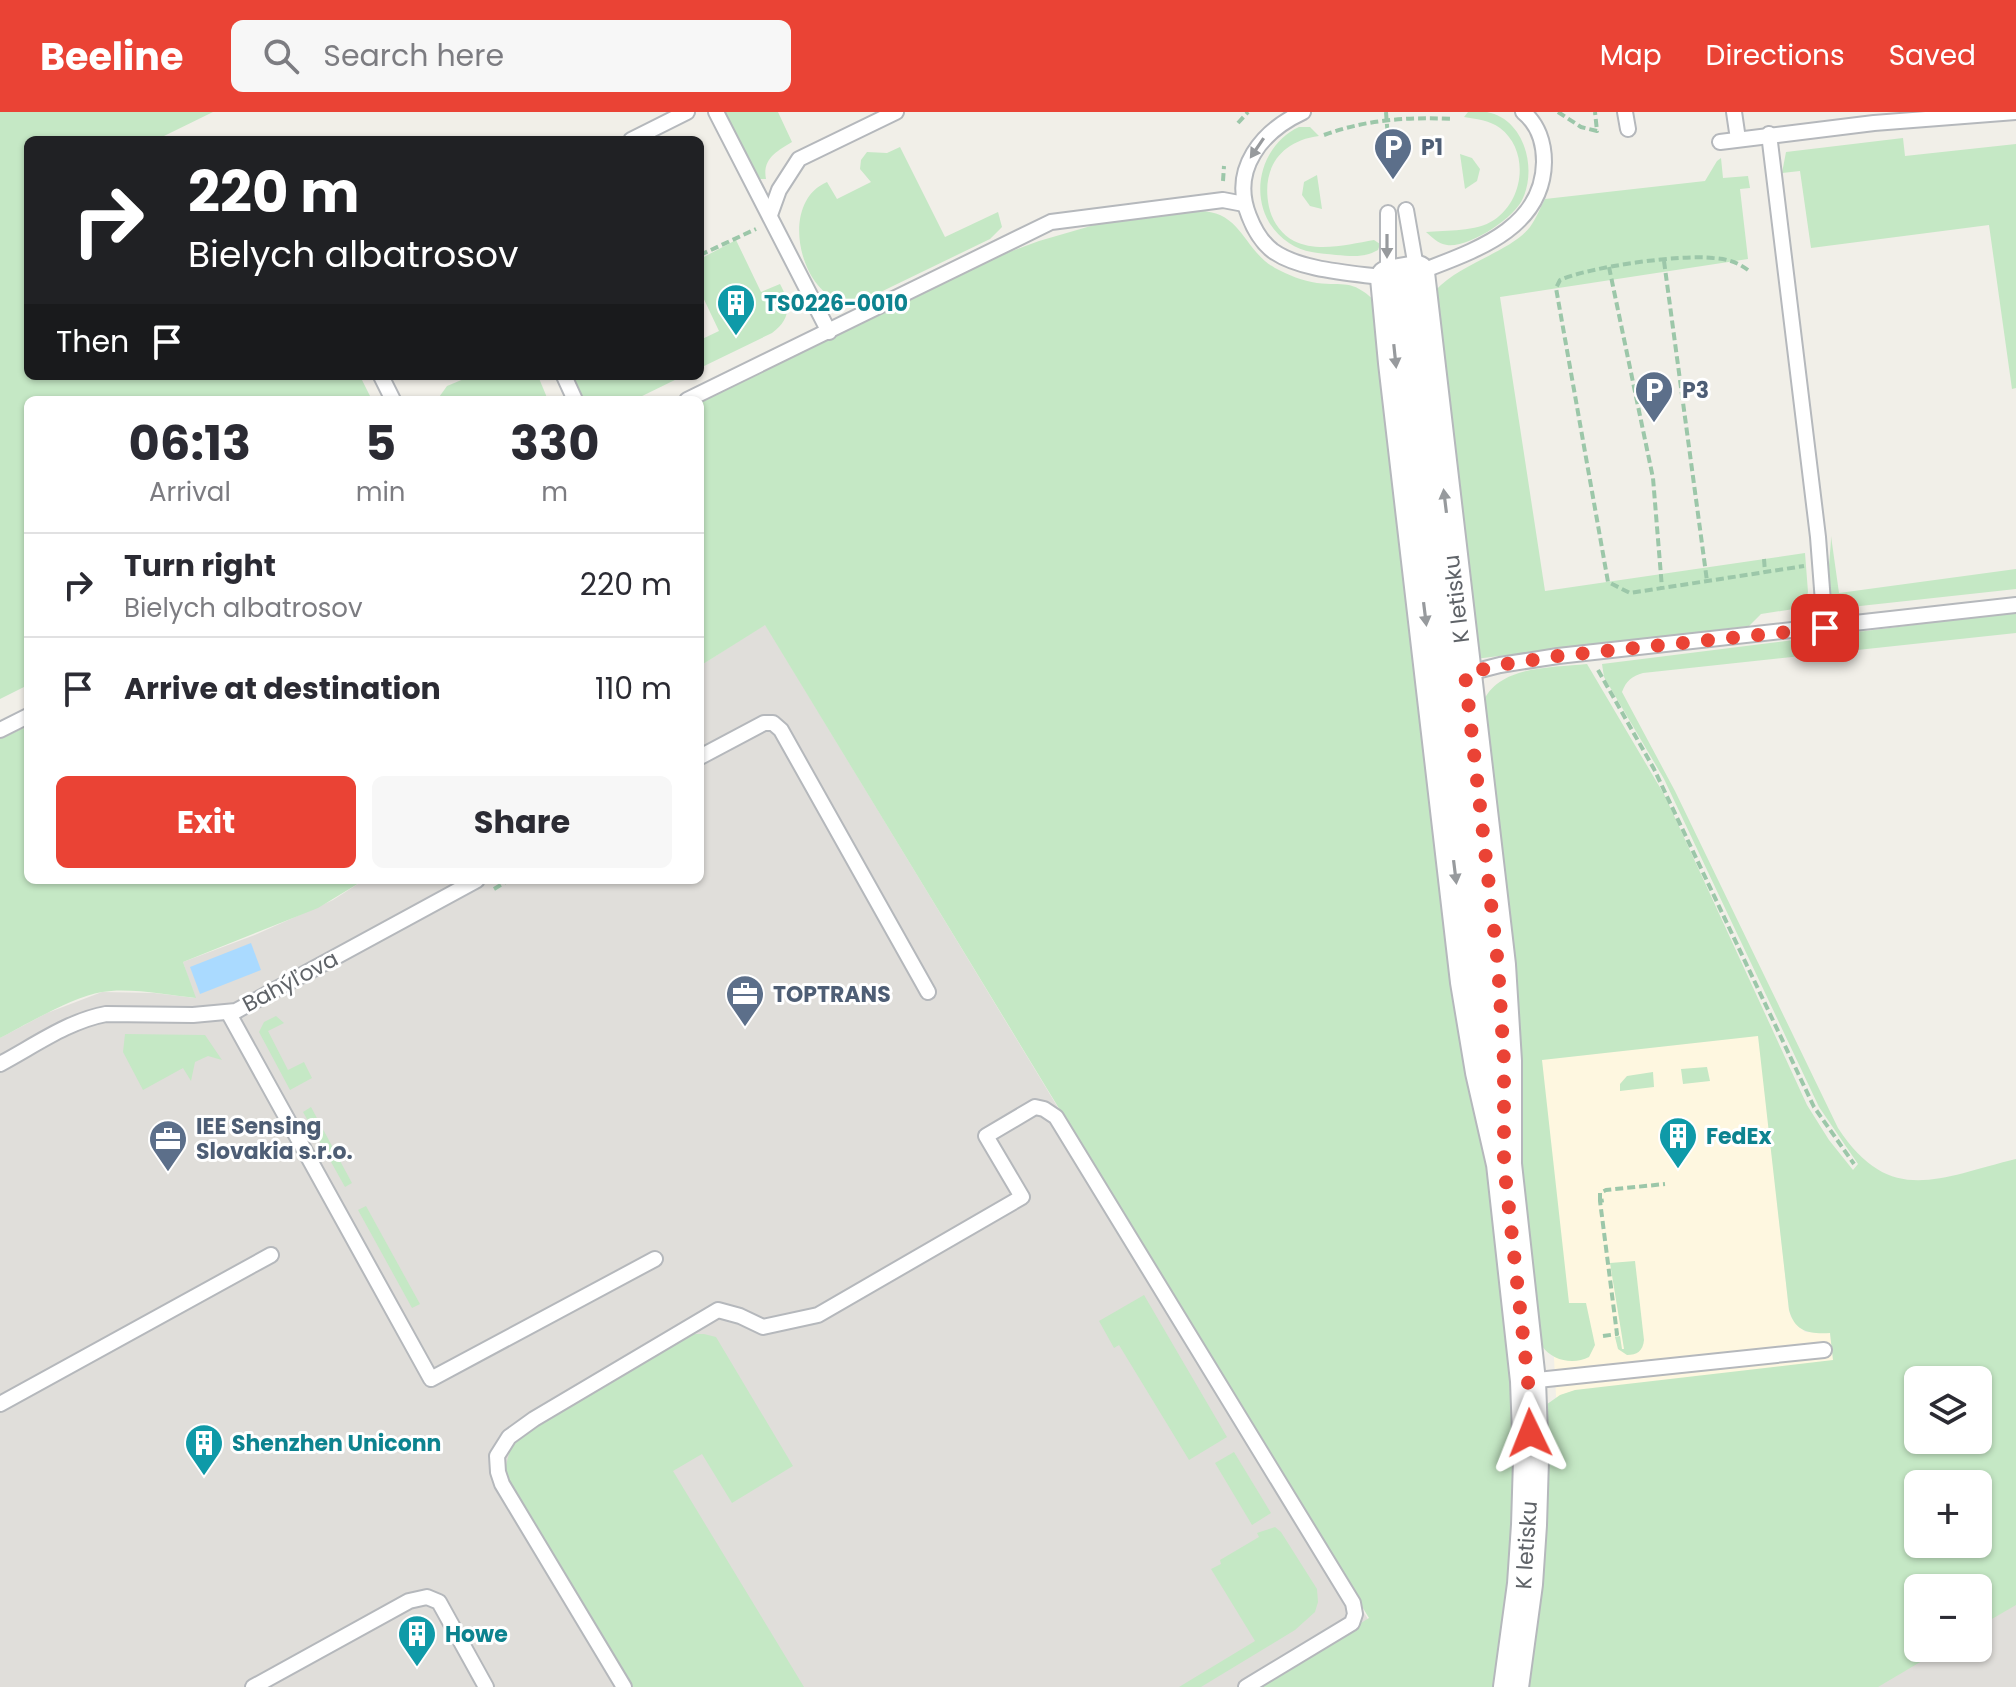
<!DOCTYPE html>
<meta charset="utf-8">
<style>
:root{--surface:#fff;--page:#f7f7f7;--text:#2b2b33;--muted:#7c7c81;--line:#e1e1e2;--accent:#ea4335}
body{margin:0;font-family:Poppins,sans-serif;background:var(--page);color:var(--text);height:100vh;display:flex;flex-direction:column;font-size:30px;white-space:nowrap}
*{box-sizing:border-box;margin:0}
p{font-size:26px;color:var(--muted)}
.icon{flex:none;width:44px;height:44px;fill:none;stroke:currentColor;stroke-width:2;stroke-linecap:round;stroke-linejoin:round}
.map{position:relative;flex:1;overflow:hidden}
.drawer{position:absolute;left:24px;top:284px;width:680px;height:488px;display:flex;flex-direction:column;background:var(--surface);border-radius:12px;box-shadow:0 2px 6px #0004}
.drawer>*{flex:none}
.guide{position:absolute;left:24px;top:24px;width:680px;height:244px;border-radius:12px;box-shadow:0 2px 6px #0004;background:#202124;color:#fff;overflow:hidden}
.tools{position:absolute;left:1904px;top:1254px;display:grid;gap:16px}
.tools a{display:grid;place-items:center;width:88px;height:88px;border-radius:12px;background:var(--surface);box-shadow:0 2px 6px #0004;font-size:40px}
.pin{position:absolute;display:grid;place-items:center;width:68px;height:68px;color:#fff;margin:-34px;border-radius:16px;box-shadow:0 4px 12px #0006}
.me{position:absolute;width:88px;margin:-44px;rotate:358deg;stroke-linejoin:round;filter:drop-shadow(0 0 6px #0008)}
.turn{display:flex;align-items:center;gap:28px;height:168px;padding:0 32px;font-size:36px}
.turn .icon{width:104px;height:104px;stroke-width:2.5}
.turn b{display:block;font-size:56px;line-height:68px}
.then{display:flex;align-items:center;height:76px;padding:0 32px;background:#0003;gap:16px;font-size:30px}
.eta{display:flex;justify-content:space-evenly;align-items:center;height:136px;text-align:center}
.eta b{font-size:48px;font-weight:700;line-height:56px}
.button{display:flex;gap:16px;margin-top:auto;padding:16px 32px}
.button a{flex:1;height:92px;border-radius:12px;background:var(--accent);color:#fff;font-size:32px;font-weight:700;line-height:92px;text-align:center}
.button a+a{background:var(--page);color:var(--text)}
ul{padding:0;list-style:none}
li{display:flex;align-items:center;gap:24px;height:104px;padding:0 32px;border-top:2px solid var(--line)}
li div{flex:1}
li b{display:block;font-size:30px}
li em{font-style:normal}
header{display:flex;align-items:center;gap:48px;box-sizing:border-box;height:112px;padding:0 40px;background:var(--accent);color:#fff}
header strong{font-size:38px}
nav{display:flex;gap:44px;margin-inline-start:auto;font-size:28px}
.search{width:560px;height:72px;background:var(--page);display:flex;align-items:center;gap:20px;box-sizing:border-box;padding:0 28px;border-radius:12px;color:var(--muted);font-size:30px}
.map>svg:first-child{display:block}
.commercial{fill:#fef7e0}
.industrial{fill:#e0deda}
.green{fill:#c5e8c5;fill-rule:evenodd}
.water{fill:#aadaff}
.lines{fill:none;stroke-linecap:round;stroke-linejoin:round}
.service-casing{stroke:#b5b8bc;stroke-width:18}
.tertiary-casing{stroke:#b5b8bc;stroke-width:38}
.path{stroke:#9cc7a9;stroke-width:4;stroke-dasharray:8 4;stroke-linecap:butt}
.service{stroke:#fff;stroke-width:14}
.tertiary{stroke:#fff;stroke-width:34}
.oneway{fill:#979a9d}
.route{stroke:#ea4335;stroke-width:14;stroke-dasharray:0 25.2}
.labels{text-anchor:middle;stroke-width:6;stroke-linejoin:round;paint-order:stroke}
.service-label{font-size:22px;font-weight:bold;fill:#4e5e75;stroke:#fff;text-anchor:start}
.culture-label{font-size:22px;font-weight:bold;fill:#0d838f;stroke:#fff;text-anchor:start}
.street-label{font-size:22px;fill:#5f6368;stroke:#fff}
</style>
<header>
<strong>Beeline</strong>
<div class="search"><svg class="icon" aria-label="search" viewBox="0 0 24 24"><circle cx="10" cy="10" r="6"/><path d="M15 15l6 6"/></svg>Search here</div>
<nav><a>Map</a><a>Directions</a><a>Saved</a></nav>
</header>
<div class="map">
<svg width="2016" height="1575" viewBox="0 0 2016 1575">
<rect width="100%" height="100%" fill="#f1efe8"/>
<path class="commercial" d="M 1758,918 L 1789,1198 L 1791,1205 L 1805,1220 L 1830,1221 L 1834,1257 L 1557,1303 L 1550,1170 L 1531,943 Z"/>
<g class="industrial">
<path d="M 765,512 L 1409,1575 L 0,1575 L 0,926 L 47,901 L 102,880 L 154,881 L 195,886 L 183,850 L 257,822 L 333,788 L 364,768 L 700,768 L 700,554 Z"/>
<path d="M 2016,1431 L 2016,1575 L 1835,1575 L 1918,1536 L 1978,1536 L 1978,1476 Z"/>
</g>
<g class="green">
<path d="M 0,0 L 213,0 L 164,24 L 165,28 L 28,28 L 28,264 L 360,264 L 372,288 L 28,288 L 28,573 L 0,587 Z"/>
<path d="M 722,0 L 778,0 L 792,30 C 777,39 762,47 766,67 L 759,67 L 755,63 Z"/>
<path d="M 1468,0 C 1474,0 1481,0 1487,0 C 1524,7 1537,55 1523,86 C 1515,106 1469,136 1447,133 C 1438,132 1432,125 1426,120 C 1447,118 1476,120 1494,108 C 1524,88 1530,39 1500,16 C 1489,8 1476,7 1464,5 Z"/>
<path d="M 1299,15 L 1310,15 L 1319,24 C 1280,29 1261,57 1269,95 C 1272,109 1281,122 1294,129 C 1318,141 1350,132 1374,128 L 1380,132 L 1378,138 C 1364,146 1352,144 1336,143 C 1320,141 1303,141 1289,131 C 1245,102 1254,36 1299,15 Z"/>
<path d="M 1903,26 L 1905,44 L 2016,32 L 2016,276 L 2012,277 L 1989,113 L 1811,136 L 1800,59 L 1782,61 L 1786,40 Z"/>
<path d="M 900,35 L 945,125 L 998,100 L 1002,115 L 990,127 L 860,190 C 805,202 773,93 827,70 L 837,87 L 871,70 L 860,57 L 861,48 L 867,40 L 887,41 Z"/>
<path d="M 1460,42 L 1472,46 L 1480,57 L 1477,69 L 1465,77 Z"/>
<path d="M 1721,46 L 1723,66 L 1748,64 L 1750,76 L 1740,77 L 1748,147 L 1500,185 L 1545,479 L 1805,441 L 1808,480 L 1805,491 L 1800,496 L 1761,502 L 1749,514 L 1475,547 L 1435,179 C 1460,151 1511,140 1530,115 C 1536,107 1540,96 1545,87 L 1705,69 L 1717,49 Z"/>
<path d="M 1317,63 L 1322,97 L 1310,94 L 1302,83 L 1304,70 Z"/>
<path d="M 1199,99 C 1242,99 1243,138 1275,156 C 1288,163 1303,169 1317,171 C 1344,174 1351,167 1374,188 L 1488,1036 L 1515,1265 L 1515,1406 L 1496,1575 L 1256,1575 L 1369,1506 L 765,513 L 700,554 L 700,289 L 1001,143 L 1039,129 L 1108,109 Z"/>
<path d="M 736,128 L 761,180 L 780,172 C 791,192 791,207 772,221 L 700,256 L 700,228 L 719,219 L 700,179 L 700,147 Z"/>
<path d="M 471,264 L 538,264 L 548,288 L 437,288 L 447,274 Z"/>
<path d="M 570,264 L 683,264 L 634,288 L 581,288 Z"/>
<path d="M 1831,424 L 1839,481 L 2016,457 L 2016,477 L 1851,495 L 1837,493 C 1823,476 1831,446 1831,424 Z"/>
<path d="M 2016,500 L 2016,521 L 1643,561 C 1632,564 1626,569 1622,580 L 1675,679 L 1838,1016 C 1890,1095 1938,1066 2016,1047 L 2016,1493 L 1978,1515 L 1978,1476 L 1918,1476 L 1918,1536 L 1944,1536 L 1878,1575 L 1518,1575 L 1543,1295 L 1560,1283 L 1575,1278 L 1833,1248 L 1830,1221 C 1809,1222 1795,1220 1789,1198 L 1758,924 L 1542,948 L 1569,1191 L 1586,1191 L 1595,1233 L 1589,1245 C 1574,1253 1552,1249 1542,1234 C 1534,1222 1532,1187 1529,1171 L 1482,592 C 1498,553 1551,556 1587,552 L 1665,684 L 1807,993 L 1829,1028 L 1853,1058 L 1858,1052 L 1819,995 L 1664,667 L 1604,565 L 1602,552 ZM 1918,1268 L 1978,1268 L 1978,1328 L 1918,1328 ZM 1918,1372 L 1978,1372 L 1978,1432 L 1918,1432 Z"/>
<path d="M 28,614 L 28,768 L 364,768 L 318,796 L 183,850 L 196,886 C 170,883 127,875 102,880 C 72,885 27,912 0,926 L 0,627 Z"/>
<path d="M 276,904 L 284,911 L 268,919 L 288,958 L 304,950 L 312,966 L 290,978 L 259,920 L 264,910 Z"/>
<path d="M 125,922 L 205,923 L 222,948 L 208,944 L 195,950 L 191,969 L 183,956 L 143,978 L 123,940 Z"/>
<path d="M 1707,955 L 1710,969 L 1683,972 L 1681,957 Z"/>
<path d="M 1653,960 L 1654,975 L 1620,979 L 1620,972 L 1627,964 Z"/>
<path d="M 311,995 L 352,1071 L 345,1075 L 303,1000 Z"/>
<path d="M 366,1094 L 420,1192 L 412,1196 L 358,1098 Z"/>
<path d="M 1635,1149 L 1644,1228 C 1643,1239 1637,1243 1627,1243 L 1618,1237 L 1615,1225 L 1620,1224 L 1622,1237 L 1624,1237 L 1610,1151 Z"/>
<path d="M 1144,1183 L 1227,1325 L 1189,1348 L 1119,1233 L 1114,1236 L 1099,1209 Z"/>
<path d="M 691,1222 L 704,1222 L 716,1225 L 793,1354 L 732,1391 L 702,1342 L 673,1359 L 804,1575 L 630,1575 L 514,1384 L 504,1361 L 510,1338 L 517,1329 L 535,1314 Z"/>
<path d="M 1234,1340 L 1271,1401 L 1252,1413 L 1215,1351 Z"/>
<path d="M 1275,1415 L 1281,1420 L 1317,1477 L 1318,1490 L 1315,1500 L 1295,1518 L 1201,1575 L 1179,1575 L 1255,1529 L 1211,1457 L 1221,1452 L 1220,1448 L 1259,1425 L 1257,1421 Z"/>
</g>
<path class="water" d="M 251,831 L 261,858 L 200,882 L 190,855 Z"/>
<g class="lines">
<defs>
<g id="service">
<path d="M 716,0 L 829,220"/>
<path d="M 1303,0 C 1262,19 1230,57 1249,104 C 1254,117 1261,130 1273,139 C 1301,159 1354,161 1388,166 L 1388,101"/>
<path d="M 1625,0 L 1628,17"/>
<path d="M 1734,0 L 1738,27"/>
<path d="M 1769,22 L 1818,425 L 1825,516"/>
<path d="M 631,28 L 687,0"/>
<path d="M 1720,30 L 1874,11 L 2016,0"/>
<path d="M 1406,98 L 1417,161 C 1470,140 1543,119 1544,50 C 1544,31 1538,12 1523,0"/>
<path d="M 770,103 L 779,78 L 799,47 L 896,0"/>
<path d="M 381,264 L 393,288"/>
<path d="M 564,264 L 575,288"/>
<path d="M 687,288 L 1051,110 L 1223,88 L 1244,92"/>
<path d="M 1465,562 L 1500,553 L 1558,544 L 2016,493"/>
<path d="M 0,618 L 28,604"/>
<path d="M 700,645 L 764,611 L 773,611 L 781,618 L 928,880"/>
<path d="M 228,900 L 431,1267 L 655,1147"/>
<path d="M 0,952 C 34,934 68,909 106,902 L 193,903 L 236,899 L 477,768"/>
<path d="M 1528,1269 L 1824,1238"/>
<path d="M 0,1292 L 271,1143"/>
<path d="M 253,1575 L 409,1489 L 427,1485 L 439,1490 L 486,1575"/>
<path d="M 624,1575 L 502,1372 L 498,1360 L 497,1344 L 509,1325 L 534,1307 L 718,1198 L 740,1204 L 763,1215 L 818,1203 L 1022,1085 L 986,1024 L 1035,995 L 1044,997 L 1056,1005 L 1353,1491 L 1355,1502 L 1352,1511 L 1246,1575"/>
</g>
<path id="tertiary" d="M 1504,1052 L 1504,949 L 1498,853 L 1417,161 L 1388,166 L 1396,251 L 1468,870 L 1483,960 L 1504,1052 L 1528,1269 L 1531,1348 L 1529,1413 L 1525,1472 L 1511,1575"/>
</defs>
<use href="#service" class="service-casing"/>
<use href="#tertiary" class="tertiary-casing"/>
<g class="path">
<path d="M 1386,0 L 1389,40"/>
<path d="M 1558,0 L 1581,15 L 1597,19 L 1595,0"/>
<path d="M 1238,11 L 1248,0"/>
<path d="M 1324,23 C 1368,7 1407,5 1454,7"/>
<path d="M 1223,69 L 1224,54"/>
<path d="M 700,143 L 756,117"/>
<path d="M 1664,149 L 1707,469"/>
<path d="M 1609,155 L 1653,366 L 1662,476"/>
<path d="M 1748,158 C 1737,150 1727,147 1713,146 C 1681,142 1589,155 1560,168 L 1556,176 L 1608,470 L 1630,481 L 1804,454"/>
<path d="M 1764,447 L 1765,460"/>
<path d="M 1598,558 L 1654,657 L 1814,995 L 1854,1052"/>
<path d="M 494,777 L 509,768"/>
<path d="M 1600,1089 L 1600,1081 L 1606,1078 L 1665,1072"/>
<path d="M 1603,1224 L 1617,1222 L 1600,1089 L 1606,1088"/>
</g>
<use href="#service" class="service"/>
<use href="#tertiary" class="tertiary"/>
</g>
<defs><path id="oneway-solid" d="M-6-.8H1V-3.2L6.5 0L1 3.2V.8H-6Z" transform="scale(2)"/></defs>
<g class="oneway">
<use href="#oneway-solid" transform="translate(1257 36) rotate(124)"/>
<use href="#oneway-solid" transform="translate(1387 134) rotate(90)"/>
<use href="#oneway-solid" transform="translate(1395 244) rotate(84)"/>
<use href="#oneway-solid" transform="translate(1445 389) rotate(-97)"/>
<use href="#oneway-solid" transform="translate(1425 502) rotate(83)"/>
<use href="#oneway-solid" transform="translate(1455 760) rotate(83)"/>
</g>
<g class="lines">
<path class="route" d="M 1530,1321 L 1528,1269 L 1504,1052 L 1504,949 L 1498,853 L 1465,562 L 1500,553 L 1558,544 L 1825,516"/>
</g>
<defs>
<symbol id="parking-pin" viewBox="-11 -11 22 30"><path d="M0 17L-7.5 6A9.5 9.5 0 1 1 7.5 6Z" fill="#5c6f8a" stroke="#fff"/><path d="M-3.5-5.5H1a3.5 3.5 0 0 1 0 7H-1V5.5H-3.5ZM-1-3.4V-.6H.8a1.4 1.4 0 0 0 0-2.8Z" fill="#fff"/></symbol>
<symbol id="building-pin" viewBox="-11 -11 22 30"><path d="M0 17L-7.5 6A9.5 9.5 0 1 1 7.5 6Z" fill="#0f9aa8" stroke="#fff"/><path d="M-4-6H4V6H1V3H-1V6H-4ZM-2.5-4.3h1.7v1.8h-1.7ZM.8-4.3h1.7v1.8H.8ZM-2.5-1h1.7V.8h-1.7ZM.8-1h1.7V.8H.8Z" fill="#fff"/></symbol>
<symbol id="office-pin" viewBox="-11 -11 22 30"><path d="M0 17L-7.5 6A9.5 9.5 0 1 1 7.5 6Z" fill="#5c6f8a" stroke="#fff"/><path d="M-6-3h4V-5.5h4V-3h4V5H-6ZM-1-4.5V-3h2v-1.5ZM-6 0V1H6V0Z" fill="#fff"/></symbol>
</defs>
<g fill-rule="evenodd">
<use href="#parking-pin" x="1371" y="13" width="44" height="60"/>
<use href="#building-pin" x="714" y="169" width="44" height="60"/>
<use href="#parking-pin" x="1632" y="256" width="44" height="60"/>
<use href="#office-pin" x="723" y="860" width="44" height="60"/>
<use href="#building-pin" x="1656" y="1002" width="44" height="60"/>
<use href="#office-pin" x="146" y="1005" width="44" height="60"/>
<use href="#building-pin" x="182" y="1309" width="44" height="60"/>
<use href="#building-pin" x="395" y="1500" width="44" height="60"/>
</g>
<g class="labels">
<g class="service-label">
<text x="1421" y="43">P1</text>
<text x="1682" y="286">P3</text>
<text x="773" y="890">TOPTRANS</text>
<text x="196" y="1022">IEE Sensing<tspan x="196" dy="25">Slovakia s.r.o.</tspan></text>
</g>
<g class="culture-label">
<text x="764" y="199">TS0226-0010</text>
<text x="1706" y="1032">FedEx</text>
<text x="232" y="1339">Shenzhen Uniconn</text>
<text x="445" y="1530">Howe</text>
</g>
<g class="street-label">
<text transform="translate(1456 487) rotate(-97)" y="8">K letisku</text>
<text transform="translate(290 869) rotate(-28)" y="8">Bahýľova</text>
<text transform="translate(1526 1433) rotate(-86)" y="8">K letisku</text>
</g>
</g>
</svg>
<div class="tools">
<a><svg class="icon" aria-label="layers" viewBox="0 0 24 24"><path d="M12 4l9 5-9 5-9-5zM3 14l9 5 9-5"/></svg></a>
<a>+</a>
<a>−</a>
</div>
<div class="pin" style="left:1825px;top:516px;background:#d93025"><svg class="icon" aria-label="arrive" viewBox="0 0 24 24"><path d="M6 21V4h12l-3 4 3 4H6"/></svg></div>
<svg class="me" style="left:1530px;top:1321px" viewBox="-20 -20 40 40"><path d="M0-17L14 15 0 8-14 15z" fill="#ea4335" stroke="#fff" stroke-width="4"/></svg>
<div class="guide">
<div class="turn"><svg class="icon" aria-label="right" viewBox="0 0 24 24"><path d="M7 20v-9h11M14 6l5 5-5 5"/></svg><div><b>220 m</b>Bielych albatrosov</div></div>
<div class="then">Then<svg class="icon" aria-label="arrive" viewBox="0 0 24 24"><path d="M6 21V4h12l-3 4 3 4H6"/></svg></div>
</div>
<section class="drawer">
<div class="eta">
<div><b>06:13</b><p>Arrival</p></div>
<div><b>5</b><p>min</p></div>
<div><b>330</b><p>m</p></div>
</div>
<ul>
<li><svg class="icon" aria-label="right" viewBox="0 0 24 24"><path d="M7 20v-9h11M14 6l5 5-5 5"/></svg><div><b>Turn right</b><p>Bielych albatrosov</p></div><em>220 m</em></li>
<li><svg class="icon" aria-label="arrive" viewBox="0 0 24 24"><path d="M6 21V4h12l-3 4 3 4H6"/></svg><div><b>Arrive at destination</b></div><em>110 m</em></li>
</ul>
<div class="button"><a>Exit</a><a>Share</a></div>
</section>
</div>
